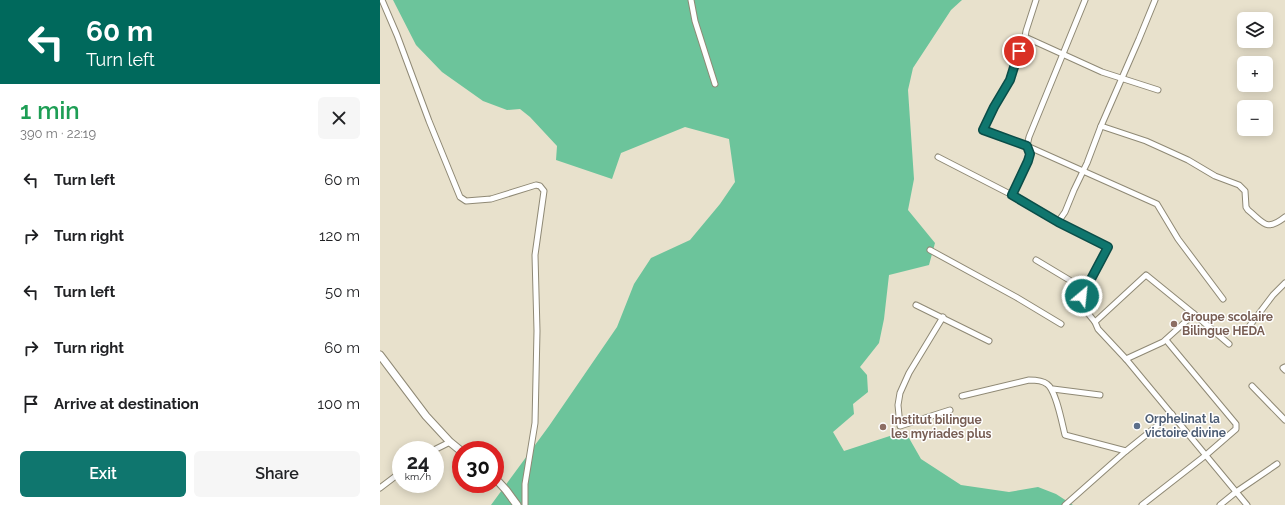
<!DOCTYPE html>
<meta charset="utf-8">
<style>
:root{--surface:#fff;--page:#f6f6f6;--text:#202124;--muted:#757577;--accent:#0f766e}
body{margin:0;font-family:Raleway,sans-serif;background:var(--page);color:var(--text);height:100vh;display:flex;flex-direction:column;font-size:15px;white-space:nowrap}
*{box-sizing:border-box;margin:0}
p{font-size:13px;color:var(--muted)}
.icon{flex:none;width:22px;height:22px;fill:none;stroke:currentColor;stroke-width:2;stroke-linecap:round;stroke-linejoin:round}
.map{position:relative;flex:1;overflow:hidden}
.side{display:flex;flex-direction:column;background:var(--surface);width:380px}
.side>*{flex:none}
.top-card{background:#00695c;color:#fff;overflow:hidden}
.controls{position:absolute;left:857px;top:12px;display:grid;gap:8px}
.controls a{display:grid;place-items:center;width:36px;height:36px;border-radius:6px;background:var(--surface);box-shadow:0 2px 10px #0003;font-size:20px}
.speed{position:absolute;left:12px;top:441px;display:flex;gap:8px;font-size:20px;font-weight:700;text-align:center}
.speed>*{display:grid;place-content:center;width:52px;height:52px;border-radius:50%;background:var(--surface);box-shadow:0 2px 10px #0003;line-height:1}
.speed small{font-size:10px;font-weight:400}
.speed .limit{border:6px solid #d22;background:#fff;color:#111}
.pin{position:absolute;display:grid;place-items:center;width:34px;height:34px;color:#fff;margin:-17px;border:2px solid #fff;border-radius:50%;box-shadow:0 1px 4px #0007}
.me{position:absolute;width:44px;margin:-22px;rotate:28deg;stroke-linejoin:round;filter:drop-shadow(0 0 3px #0008)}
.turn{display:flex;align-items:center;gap:14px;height:84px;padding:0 20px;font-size:18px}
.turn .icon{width:52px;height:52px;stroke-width:2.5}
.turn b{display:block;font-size:28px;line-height:34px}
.round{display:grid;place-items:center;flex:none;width:42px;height:42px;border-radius:6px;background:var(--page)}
.overview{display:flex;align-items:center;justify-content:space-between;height:68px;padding:0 20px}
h1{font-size:24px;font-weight:600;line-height:30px;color:#1e9e55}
.cta{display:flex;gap:8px;margin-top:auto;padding:8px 20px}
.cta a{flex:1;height:46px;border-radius:6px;background:var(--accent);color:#fff;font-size:16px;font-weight:600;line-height:46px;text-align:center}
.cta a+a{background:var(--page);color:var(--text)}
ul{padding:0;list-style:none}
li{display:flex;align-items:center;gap:12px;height:56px;padding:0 20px}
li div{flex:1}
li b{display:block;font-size:15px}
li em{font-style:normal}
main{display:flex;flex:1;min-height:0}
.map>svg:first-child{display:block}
.green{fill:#6cc49b}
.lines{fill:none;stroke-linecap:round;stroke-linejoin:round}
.street-casing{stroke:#8f8975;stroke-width:7}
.secondary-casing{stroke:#8f8975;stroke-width:9}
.street{stroke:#fff;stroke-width:5}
.secondary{stroke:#fff;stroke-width:7}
.route-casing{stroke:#0a4d48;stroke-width:10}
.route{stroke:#0f766e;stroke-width:7}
.education-dot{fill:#8d6e63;stroke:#fff;stroke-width:1.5}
.service-dot{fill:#5c6f8a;stroke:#fff;stroke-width:1.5}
.labels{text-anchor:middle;stroke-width:3;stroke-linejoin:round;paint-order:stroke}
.education-label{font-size:12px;font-weight:bold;fill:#785e54;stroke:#fff;text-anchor:start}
.service-label{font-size:12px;font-weight:bold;fill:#4e5e75;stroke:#fff;text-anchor:start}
</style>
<main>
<section class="side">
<div class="top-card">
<div class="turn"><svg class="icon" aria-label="left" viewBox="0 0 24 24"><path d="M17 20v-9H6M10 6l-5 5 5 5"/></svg><div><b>60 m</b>Turn left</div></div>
</div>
<div class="overview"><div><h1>1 min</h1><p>390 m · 22:19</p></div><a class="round"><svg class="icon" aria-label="close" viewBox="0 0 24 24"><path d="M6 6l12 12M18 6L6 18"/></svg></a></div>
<ul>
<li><svg class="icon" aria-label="left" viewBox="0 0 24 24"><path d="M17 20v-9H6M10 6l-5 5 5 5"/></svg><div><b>Turn left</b></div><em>60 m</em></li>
<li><svg class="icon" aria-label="right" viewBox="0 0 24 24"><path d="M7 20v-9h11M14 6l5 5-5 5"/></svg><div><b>Turn right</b></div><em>120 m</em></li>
<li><svg class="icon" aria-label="left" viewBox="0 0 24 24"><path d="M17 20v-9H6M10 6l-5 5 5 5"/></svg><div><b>Turn left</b></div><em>50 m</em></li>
<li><svg class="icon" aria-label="right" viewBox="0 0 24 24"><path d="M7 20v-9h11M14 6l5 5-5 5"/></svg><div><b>Turn right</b></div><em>60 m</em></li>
<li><svg class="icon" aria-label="arrive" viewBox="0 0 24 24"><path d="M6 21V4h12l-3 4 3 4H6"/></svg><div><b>Arrive at destination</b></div><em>100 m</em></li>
</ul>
<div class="cta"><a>Exit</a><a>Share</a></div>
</section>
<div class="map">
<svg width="905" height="505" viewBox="0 0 905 505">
<rect width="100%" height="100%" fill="#e8e1cc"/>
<path class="green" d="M 13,0 L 582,0 L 571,10 L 533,68 L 528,90 L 534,179 L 528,210 L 555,243 L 549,265 L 509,275 L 504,319 L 499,343 L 480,367 L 487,375 L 488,392 L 473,404 L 474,414 L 453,432 L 464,451 L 525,431 L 541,459 L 581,485 L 629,492 L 658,487 L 676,494 L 693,505 L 111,505 L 169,426 L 237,327 L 254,284 L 271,258 L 310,240 L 340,204 L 355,182 L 349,139 L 305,127 L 241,153 L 232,179 L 176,160 L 177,146 L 150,117 L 140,109 L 127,110 L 103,101 L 62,72 L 36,45 Z"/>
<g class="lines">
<defs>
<g id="street">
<path d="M 2,0 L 17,35 L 49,121 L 80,197 L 86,201 L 111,199 L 156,185 L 160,186 L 164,191 L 155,255 L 157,331 L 155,423 L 145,484 L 145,505"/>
<path d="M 311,0 L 315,21 L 335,84"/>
<path d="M 656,0 L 646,31 L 645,37 L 630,80 L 614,107 L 603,130 L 647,146 L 777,204 L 798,239 L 843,299"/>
<path d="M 645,37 L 722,72 L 778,90"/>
<path d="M 721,126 L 766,141 L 808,160 L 835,176 L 859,185 L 865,191 L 866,207 L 868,210 C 884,223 886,232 905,217"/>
<path d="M 558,157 L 632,195 L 678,222 L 728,247 L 702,296"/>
<path d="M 632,195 L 648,161 L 650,154 L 647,146 L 649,137 L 705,0"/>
<path d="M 678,222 L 685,212 L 694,190 L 707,163 L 721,126 L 759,39 L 775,0"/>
<path d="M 550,250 L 636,297 L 681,324"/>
<path d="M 656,260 L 696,284 L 700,288 L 702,306 L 715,322"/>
<path d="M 536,305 L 609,341"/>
<path d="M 563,317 L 529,373 L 520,393 L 518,405 L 520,426 L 570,410"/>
<path d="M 868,328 L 893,295 L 905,283"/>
<path d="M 849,344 L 814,314 L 766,275 L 715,322 L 718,329 L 746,359 L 867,505"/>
<path d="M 746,359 L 783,342 L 814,314"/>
<path d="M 905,367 L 903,368 L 905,370"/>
<path d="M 872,386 L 905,420"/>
<path d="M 673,389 L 720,395"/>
<path d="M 582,396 L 649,380 C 655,380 662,380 667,384 C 676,390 682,423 685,435 L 746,451 L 792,414"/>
<path d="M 54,450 L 70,442"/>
<path d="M 0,488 L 21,472"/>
<path d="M 685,505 L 746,451"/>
<path d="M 762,505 L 826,455 L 856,429 L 856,424 L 786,340"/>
<path d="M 840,505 L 856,492 L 897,464"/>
</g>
<g id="secondary">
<path d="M 0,355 L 46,416 L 70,442 L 81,451"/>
<path d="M 115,478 L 126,490 L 137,505"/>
</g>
</defs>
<use href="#street" class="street-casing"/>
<use href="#secondary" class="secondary-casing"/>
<use href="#street" class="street"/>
<use href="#secondary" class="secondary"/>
</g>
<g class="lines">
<defs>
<path id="route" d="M 639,51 L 630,80 L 614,107 L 603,130 L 647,146 L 650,154 L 648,161 L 632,195 L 678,222 L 728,247 L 702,296"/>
</defs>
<use href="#route" class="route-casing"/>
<use href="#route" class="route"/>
</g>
<g class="education-dot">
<circle cx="794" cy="324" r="4"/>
<circle cx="503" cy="427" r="4"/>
</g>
<circle class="service-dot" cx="757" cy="426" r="4"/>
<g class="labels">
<g class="education-label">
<text x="802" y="321">Groupe scolaire<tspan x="802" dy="14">Bilingue HEDA</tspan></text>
<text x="511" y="424">Institut bilingue<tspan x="511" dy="14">les myriades plus</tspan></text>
</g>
<g class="service-label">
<text x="765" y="423">Orphelinat la<tspan x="765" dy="14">victoire divine</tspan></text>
</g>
</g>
</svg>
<div class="controls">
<a><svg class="icon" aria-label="layers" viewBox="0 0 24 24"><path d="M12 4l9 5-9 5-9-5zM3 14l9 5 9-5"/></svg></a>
<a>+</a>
<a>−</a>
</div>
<div class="speed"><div>24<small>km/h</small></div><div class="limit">30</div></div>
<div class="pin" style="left:639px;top:51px;background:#d93025"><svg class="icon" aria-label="arrive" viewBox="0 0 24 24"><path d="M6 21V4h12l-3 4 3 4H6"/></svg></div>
<svg class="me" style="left:702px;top:296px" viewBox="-20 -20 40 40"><circle r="17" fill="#0f766e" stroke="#fff" stroke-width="3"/><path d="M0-11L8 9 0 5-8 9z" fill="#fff"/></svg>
</div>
</main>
